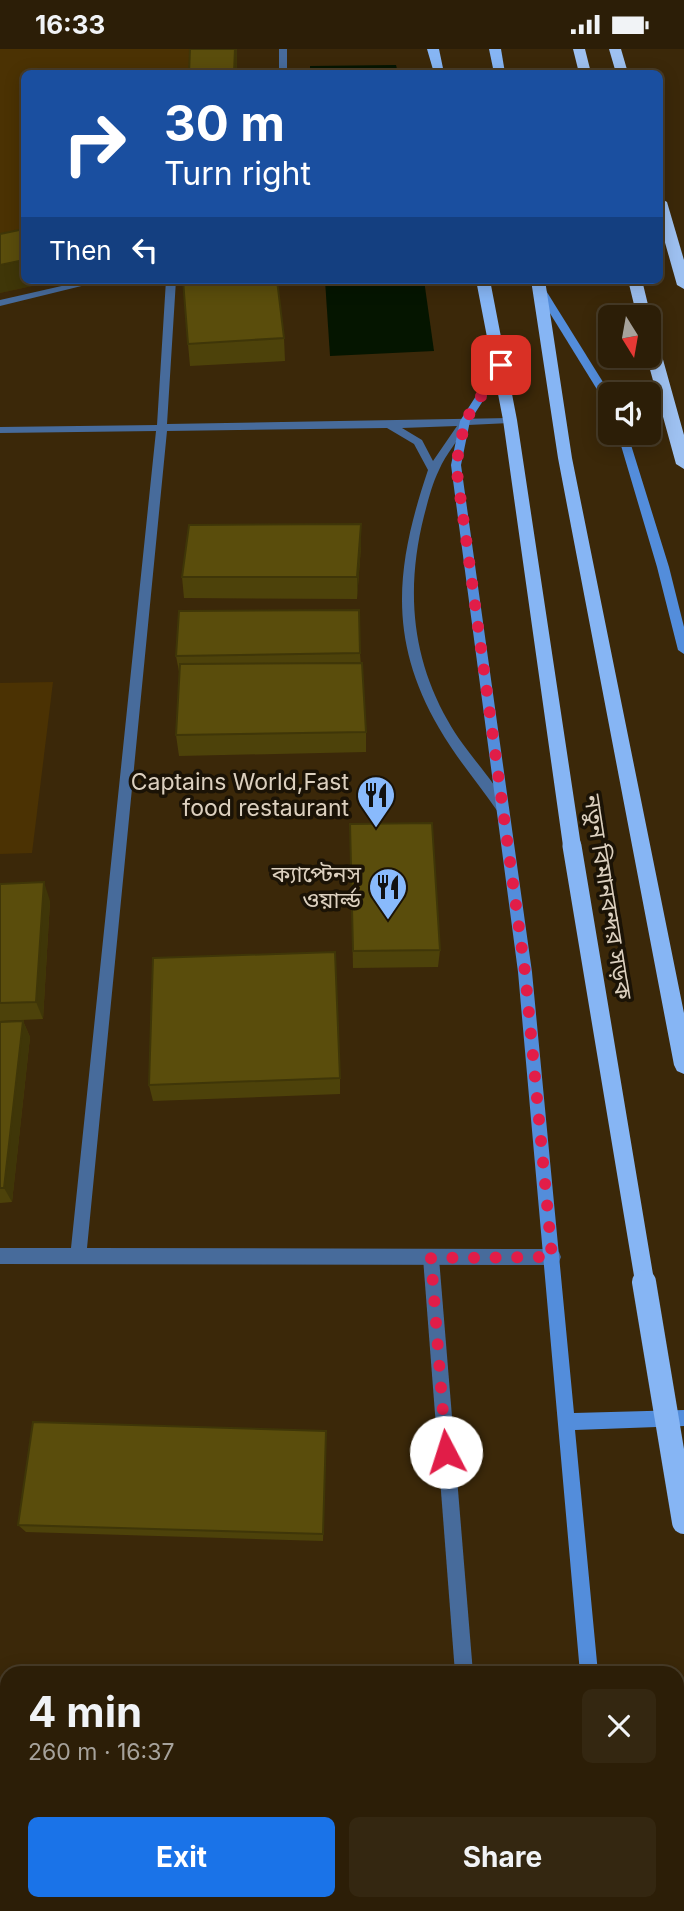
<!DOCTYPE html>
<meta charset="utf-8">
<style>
:root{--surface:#2c1e07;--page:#342711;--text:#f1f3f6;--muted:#a6a29b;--line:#483c28;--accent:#1a73e8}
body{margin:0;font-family:Inter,"Noto Sans Bengali",sans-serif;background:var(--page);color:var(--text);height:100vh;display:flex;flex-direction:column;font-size:26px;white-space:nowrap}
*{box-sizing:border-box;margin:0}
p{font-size:23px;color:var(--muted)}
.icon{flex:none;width:38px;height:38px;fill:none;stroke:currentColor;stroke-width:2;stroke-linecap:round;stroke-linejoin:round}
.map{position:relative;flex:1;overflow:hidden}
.sheet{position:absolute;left:0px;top:1617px;width:684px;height:245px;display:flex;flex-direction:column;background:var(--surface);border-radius:21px 21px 0 0;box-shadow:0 4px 18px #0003,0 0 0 2px var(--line)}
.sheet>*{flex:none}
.guide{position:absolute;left:21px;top:21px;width:642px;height:214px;border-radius:10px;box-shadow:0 4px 18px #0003,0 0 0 2px var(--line);background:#1a4fa0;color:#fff;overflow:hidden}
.needle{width:46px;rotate:169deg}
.fabs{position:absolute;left:598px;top:256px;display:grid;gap:14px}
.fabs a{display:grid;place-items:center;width:63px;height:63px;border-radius:10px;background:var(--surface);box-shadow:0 4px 18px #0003,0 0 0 2px var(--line);font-size:35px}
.pin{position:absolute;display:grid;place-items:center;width:60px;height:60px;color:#fff;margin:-30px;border-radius:14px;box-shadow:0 4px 10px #0006}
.me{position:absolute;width:77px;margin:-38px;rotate:355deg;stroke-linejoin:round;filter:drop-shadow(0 0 5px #0008)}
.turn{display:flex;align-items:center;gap:24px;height:147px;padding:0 28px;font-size:32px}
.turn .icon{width:91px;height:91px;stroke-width:2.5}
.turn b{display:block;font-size:49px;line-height:60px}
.then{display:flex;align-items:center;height:66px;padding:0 28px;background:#0003;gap:14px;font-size:26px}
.round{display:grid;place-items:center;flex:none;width:74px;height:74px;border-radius:10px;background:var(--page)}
.head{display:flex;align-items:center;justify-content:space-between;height:119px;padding:0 28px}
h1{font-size:42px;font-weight:700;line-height:52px}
.primary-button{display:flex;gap:14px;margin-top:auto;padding:14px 28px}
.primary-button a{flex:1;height:80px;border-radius:10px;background:var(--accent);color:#fff;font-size:28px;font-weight:700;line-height:80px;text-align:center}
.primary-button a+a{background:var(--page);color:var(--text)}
.status{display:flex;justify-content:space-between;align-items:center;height:49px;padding:0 35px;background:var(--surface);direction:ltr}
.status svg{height:19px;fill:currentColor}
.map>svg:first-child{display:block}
.green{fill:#4b3203}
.water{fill:#051500}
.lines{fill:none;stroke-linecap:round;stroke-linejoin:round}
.service{fill:#476b9b;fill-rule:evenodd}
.minor{fill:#476b9b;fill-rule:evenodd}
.secondary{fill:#538ddb;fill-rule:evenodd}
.trunk{fill:#86b5f4;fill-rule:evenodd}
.motorway{fill:#9ec1f1;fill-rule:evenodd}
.trunk-bridge-far1{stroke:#86b5f4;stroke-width:19}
.trunk-bridge{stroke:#86b5f4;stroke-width:24}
.wall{fill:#4d420a}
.shaded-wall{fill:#3f3608}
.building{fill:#5a4d0c;stroke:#3f3608;stroke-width:2}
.route{stroke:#e11d48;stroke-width:12;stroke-dasharray:0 21.6}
.labels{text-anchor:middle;stroke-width:7;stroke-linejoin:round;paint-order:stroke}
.poi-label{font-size:23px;fill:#dcd0bf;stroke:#1b1306;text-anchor:end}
.street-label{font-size:23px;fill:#dcd0bf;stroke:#1b1306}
</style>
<div class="status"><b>16:33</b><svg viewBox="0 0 49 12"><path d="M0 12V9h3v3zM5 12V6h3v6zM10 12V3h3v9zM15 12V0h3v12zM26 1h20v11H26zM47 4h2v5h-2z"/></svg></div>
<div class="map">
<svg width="684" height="1862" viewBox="0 0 684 1862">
<rect width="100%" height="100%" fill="#3b2809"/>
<g class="green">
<path d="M 0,0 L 237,0 L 237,24 L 24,24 L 24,231 L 61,231 L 0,244 Z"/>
<path d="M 53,633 L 32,804 L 0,805 L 0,634 Z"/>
</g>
<g class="water">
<path d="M 396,16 L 398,24 L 310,24 L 310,17 Z"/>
<path d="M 325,231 L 424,231 L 434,302 L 330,307 Z"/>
</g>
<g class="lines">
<g class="service">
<rect x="279" y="0" width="8" height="24"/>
<path d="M 88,231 L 106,231 L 0,257 L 0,251 Z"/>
<path d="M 431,1201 L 437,1204 L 439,1209 L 473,1624 L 455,1624 L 423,1209 L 425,1204 Z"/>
<path d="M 377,1855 L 397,1855 L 398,1862 L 378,1862 Z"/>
<rect x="472" y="1855" width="20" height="7"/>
</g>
<path class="minor" d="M 166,231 L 176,231 L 167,375 L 514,369 L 514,373 L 510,374 L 468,376 C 458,391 446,405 439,421 C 432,435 428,452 424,467 C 406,539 411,607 448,672 C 465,703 492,728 509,759 L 503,764 L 498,763 C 479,735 456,709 439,679 C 387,589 396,516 428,421 L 414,395 L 387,379 L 167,382 L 87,1199 L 553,1200 L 559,1203 L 561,1208 L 559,1213 L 553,1216 L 0,1215 L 0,1199 L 71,1199 L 156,382 L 0,384 L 0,378 L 157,376 ZM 457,377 L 433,412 L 422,391 L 402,379 Z"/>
<g class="secondary">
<path d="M 540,237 L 545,240 L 611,346 L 611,358 L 606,355 L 535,240 Z"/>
<path d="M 501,313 L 506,316 L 470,372 L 461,416 L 532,923 L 574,1364 L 684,1361 L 684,1377 L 575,1381 L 598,1624 L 580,1624 L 518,923 L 451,416 L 460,372 L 497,314 Z"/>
<path d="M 617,383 L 627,383 L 669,518 L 684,578 L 684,605 L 678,601 L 657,518 Z"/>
<path d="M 599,1855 L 619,1855 L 620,1862 L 600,1862 Z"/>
</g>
<g class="trunk">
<path d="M 427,0 L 439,0 L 444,24 L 434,24 Z"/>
<path d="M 489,0 L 501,0 L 505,24 L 494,24 Z"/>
<path d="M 476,231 L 490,231 L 517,371 L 581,797 L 578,802 L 572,804 L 566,802 L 563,797 L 503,371 Z"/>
<path d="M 531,231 L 545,231 L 572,409 L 684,964 L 684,1025 L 677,1022 L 674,1016 L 558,409 Z"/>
</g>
<g class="motorway">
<path d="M 573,0 L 585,0 L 591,24 L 579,24 Z"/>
<path d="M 609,0 L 621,0 L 628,24 L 616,24 Z"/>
<path d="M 660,149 L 667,153 L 684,211 L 684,240 L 677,236 L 660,176 Z"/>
<path d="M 628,231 L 642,231 L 651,268 L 649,271 L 649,268 L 637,268 Z"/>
<path d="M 649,284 L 657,289 L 684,386 L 684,420 L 676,415 L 646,306 L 649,306 Z"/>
</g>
<path class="trunk-bridge-far1" d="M 572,797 L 645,1235"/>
<path class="trunk-bridge" d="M 644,1233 L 684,1473"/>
</g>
<g class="wall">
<path d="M 284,289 L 285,312 L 190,317 L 188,295 Z"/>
<path d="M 361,497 L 357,550 L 184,549 L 182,528 Z"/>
<path d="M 360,604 L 366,683 L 366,703 L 179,707 L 176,686 L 180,628 L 176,607 Z"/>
<path d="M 350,775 L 440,901 L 438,918 L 353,919 Z"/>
<path d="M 0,835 L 50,852 L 43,970 L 0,972 Z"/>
<path d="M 23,972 L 30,988 L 12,1153 L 0,1154 L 0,973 Z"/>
<path d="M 340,1029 L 340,1045 L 153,1052 L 149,1036 Z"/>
<path d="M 326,1391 L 323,1492 L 26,1483 L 18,1476 Z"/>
</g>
<g class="shaded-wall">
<path d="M 235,0 L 237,0 L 237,24 L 234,24 Z"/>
<path d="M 24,211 L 24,231 L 59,231 L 0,244 L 0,216 Z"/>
<path d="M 361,475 L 361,497 L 357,550 L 357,528 Z"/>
<path d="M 44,833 L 50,852 L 43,970 L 36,953 Z"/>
<path d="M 23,972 L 30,988 L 12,1153 L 4,1139 Z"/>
</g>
<g class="building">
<path d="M 190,0 L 235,0 L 234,24 L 189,24 Z"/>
<path d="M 24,180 L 24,211 L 0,216 L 0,185 Z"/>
<path d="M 183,231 L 277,231 L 284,289 L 188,295 Z"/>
<path d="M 361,475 L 357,528 L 182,528 L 189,476 Z"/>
<path d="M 359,561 L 360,604 L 176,607 L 179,562 Z"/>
<path d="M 362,614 L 366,683 L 176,686 L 180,615 Z"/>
<path d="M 432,774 L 440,901 L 353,902 L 350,775 Z"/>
<path d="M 44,833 L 36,953 L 0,954 L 0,835 Z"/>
<path d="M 335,903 L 340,1029 L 149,1036 L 153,909 Z"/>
<path d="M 23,972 L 4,1139 L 0,1139 L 0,973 Z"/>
<path d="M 33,1373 L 326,1382 L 323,1485 L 18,1476 Z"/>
<path d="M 7,1795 L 7,1855 L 317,1855 L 317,1862 L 0,1862 Z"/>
</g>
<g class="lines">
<path class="route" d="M 446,1403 L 431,1209 L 552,1208 L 525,923 L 456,416 L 465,372 L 501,316"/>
</g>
<defs>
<symbol id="restaurant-pin" viewBox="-11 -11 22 30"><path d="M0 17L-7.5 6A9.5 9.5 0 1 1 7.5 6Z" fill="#89bafc" stroke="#1b1306"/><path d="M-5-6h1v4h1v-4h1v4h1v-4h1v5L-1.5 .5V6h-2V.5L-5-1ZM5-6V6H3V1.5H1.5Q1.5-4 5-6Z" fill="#111"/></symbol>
</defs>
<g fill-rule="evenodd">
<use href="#restaurant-pin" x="354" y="724" width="44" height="60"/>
<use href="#restaurant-pin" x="366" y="816" width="44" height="60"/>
</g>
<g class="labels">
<g class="poi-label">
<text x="349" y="741">Captains World,Fast<tspan x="349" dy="26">food restaurant</tspan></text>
<text x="361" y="833">ক্যাপ্টেনস<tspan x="361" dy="26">ওয়ার্ল্ড</tspan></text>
</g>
<g class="street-label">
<text transform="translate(608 848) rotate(81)" y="8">নতুন বিমানবন্দর সড়ক</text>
</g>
</g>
</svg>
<div class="fabs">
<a><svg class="needle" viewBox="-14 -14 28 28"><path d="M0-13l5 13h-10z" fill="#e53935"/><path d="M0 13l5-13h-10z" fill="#a6a29b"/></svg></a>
<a><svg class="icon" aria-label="sound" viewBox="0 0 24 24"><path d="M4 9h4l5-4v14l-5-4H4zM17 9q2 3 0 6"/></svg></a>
</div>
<div class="pin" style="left:501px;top:316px;background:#d93025"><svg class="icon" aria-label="arrive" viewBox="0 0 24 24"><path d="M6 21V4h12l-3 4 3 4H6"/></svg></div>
<svg class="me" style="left:446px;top:1403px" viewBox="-20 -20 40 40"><circle r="19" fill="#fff"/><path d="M0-13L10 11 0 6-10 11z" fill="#e11d48"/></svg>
<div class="guide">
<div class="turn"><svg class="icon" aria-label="right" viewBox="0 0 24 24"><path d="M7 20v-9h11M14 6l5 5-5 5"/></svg><div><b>30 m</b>Turn right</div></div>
<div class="then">Then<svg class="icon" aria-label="left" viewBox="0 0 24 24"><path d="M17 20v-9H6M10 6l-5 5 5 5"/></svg></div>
</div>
<section class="sheet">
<div class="head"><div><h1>4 min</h1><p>260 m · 16:37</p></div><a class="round"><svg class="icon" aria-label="close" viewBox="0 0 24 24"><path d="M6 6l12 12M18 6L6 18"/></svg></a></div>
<div class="primary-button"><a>Exit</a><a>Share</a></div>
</section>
</div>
